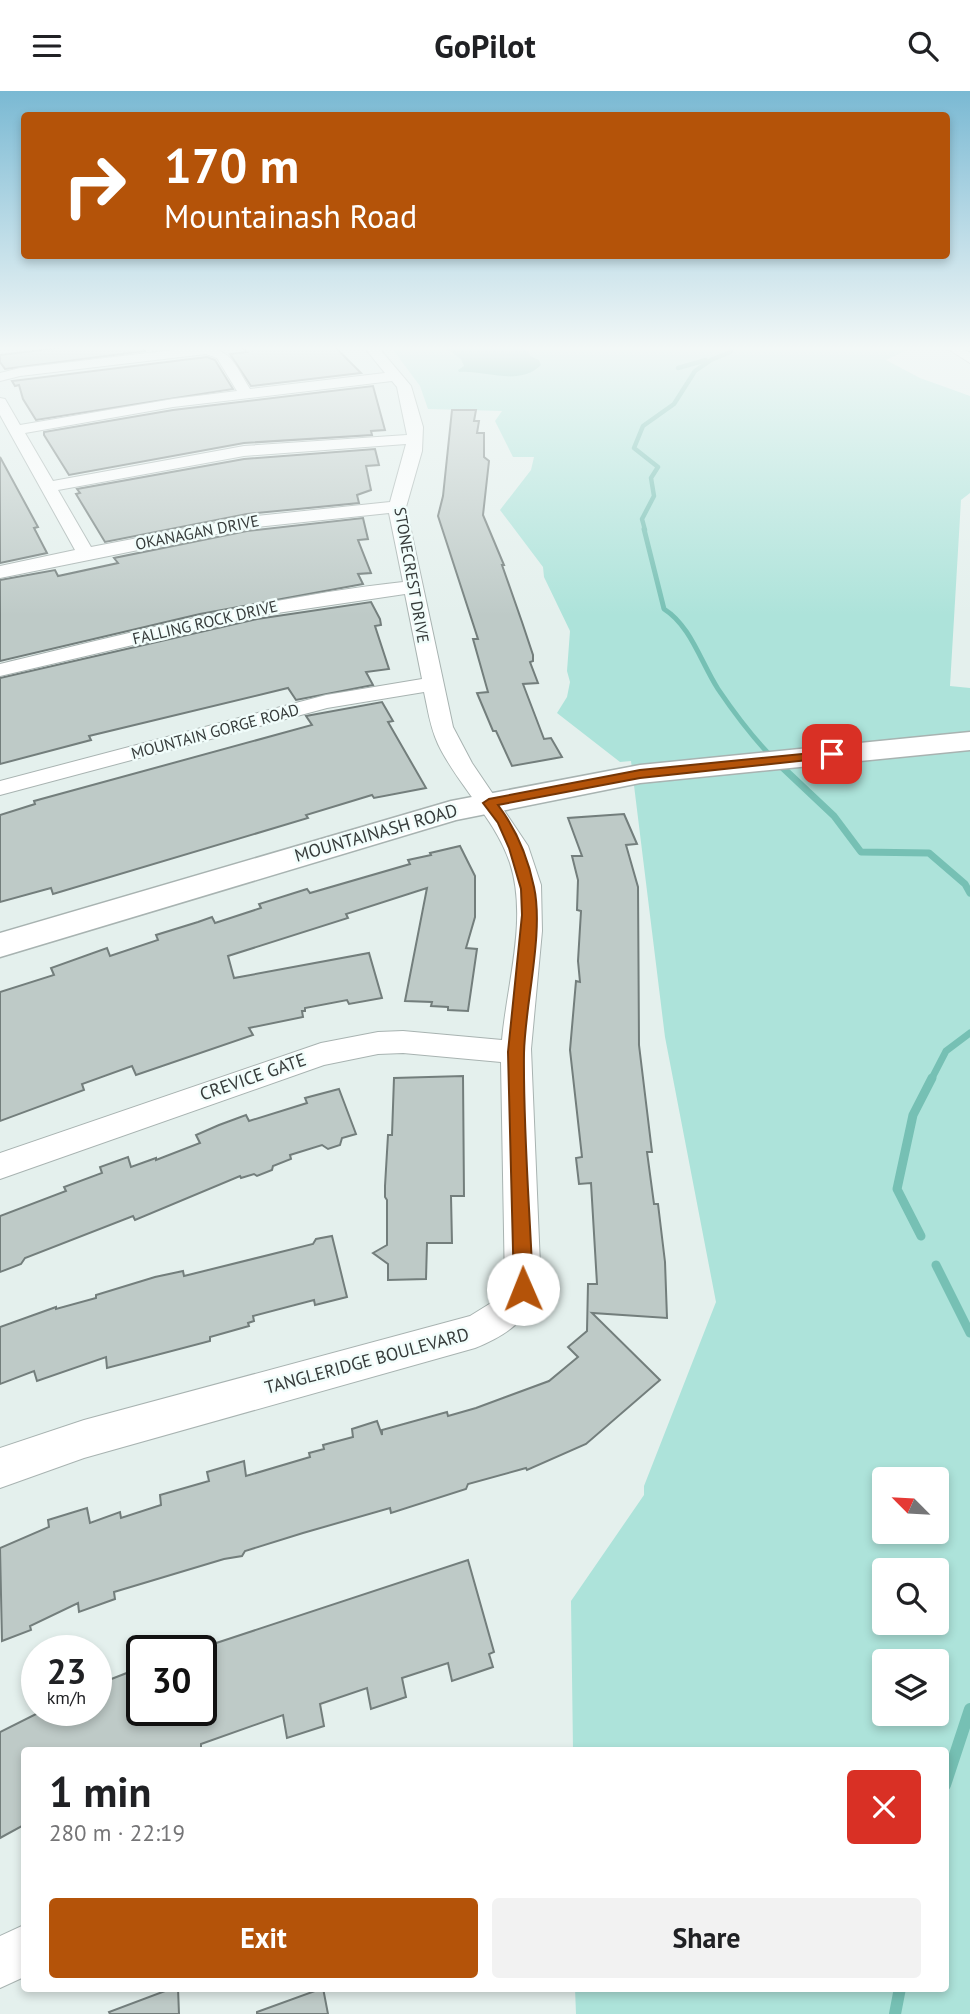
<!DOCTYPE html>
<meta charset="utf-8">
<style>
:root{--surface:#fff;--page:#f2f2f2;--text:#202124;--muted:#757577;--accent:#b45309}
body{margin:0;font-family:"PT Sans",sans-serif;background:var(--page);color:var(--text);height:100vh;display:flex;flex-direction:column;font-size:26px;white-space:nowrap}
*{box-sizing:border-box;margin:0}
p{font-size:23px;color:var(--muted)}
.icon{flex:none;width:38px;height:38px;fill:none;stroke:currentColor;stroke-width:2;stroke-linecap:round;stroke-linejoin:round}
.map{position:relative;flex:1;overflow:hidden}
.drawer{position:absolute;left:21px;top:1656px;width:928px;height:245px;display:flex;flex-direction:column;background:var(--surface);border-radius:7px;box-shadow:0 4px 10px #0003}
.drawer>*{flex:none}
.guide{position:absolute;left:21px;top:21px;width:929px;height:147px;border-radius:7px;box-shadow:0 4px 10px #0003;background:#b45309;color:#fff;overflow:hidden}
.needle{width:46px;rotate:294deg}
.controls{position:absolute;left:872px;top:1376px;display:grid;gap:14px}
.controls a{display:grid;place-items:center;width:77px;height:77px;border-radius:7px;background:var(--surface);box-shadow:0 4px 10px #0003;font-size:35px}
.speed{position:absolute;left:21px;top:1544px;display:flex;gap:14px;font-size:35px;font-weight:700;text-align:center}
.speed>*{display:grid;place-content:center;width:91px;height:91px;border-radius:50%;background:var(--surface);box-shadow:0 4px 10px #0003;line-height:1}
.speed small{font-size:18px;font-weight:400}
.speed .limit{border:4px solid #111;border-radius:10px;background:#fff;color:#111}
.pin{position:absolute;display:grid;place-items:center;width:60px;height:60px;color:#fff;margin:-30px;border-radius:14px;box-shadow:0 4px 10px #0006}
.me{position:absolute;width:77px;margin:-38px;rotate:359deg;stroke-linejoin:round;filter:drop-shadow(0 0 5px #0008)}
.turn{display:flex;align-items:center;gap:24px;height:147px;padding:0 28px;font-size:32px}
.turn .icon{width:91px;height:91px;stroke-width:2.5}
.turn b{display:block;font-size:49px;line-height:60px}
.round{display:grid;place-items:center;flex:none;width:74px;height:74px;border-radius:7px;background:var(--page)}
.headline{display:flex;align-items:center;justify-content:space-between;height:119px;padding:0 28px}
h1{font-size:42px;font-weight:700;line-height:52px}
.primary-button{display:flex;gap:14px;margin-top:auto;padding:14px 28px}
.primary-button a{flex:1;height:80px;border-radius:7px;background:var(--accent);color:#fff;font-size:28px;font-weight:700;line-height:80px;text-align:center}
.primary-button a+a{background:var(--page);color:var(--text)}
header{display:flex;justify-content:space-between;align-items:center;height:91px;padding:0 28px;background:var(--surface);font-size:32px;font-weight:700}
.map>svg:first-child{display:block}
.green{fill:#ade3da;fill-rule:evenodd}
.water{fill:#76c0b4}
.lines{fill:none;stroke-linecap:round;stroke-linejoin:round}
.stream-far4{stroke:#76c0b4;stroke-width:4.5}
.stream-far3{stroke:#76c0b4;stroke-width:5}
.stream-far2{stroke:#76c0b4;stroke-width:7}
.stream-far1{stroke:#76c0b4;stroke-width:9}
.stream{stroke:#76c0b4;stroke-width:12}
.building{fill:#becac7;stroke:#737e7c;stroke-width:2}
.street-casing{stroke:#a8b3b1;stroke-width:2}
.secondary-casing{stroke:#a8b3b1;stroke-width:3}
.street{fill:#fff;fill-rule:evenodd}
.secondary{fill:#fff;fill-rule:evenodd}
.route{fill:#b45309;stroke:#753606;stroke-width:2}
.labels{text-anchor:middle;stroke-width:5;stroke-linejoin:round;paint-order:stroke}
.far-street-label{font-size:16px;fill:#363b3a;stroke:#f1fdfb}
.street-label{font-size:18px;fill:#363b3a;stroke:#f1fdfb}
</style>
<header><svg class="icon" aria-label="menu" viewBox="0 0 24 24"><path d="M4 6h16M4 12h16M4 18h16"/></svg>GoPilot<svg class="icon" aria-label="search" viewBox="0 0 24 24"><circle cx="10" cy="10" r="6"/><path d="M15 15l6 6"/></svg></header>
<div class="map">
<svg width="970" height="1923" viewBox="0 0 970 1923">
<rect width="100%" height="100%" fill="#e4f0ed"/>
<path class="green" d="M 391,256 L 935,256 L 907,259 L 886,269 L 920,287 L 970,305 L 970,402 L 961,409 L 950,595 L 970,597 L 970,1923 L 576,1923 L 575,1897 L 945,1897 L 945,1659 L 573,1659 L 571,1510 L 644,1404 L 644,1395 L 716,1211 L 665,946 L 631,670 L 620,671 L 557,622 L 567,606 L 570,591 L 567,580 L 570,540 L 544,486 L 543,476 L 500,419 L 531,379 L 534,366 L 513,366 L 495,330 L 502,320 L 428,318 L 420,295 ZM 884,1388 L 936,1388 L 936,1440 L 884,1440 ZM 884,1479 L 936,1479 L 936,1531 L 884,1531 ZM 884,1570 L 936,1570 L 936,1622 L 884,1622 Z"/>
<path class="water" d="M 444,256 L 526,256 L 521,257 L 529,260 L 530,265 L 539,269 L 541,274 C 519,296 485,279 459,281 L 458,279 L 464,275 L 461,268 Z"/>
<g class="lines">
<g class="stream-far4">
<path d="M 678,277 L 706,269"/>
<path d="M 645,439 L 642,428 L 654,405 L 651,387 L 658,376 L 634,357 L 643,335 L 674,313 L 695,280 L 711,269 L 730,261 L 732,256"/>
</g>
<path class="stream-far3" d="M 644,438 L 664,518 C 691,535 701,572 718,598 C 737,626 759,655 784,678"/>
<g class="stream-far2">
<path d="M 782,676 L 834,725 L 861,761 L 929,762 L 965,793 L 970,802"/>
<path d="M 931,989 L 946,960 L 970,942"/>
</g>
<g class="stream-far1">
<path d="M 921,1145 L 897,1098 L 913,1024 L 932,987"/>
<path d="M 936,1174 L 970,1242"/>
</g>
<g class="stream">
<path d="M 945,1694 L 970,1618"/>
<path d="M 895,1923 L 900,1897"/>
</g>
</g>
<g class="building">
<path d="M 65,256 L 143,256 L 145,260 L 5,278 L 0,271 L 0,264 Z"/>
<path d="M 241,256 L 335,256 L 361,282 L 251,295 L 230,263 L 247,261 Z"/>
<path d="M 207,266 L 215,269 L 233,298 L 36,329 L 23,308 L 19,294 L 15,295 L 12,290 Z"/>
<path d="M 373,295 L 385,339 L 371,340 L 372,344 L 244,352 L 69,384 L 44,344 L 44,341 L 173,319 Z"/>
<path d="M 452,319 L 476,319 L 474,330 L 479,330 L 477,342 L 484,342 L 484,366 L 489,370 L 483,424 L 504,474 L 502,474 L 522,531 L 533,564 L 533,570 L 530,571 L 538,592 L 523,593 L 544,648 L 551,647 L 562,666 L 512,675 L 496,640 L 493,640 L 477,602 L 488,601 L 473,548 L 478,548 L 438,425 L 443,405 Z"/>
<path d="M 375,358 L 379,374 L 366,375 L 371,399 L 357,404 L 359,412 L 247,423 L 105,451 L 76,403 L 80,402 L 77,398 L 244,368 Z"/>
<path d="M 0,366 L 38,436 L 34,437 L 47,462 L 0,472 Z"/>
<path d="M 363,427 L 368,448 L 358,449 L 371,482 L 358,483 L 363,493 L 200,523 L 0,570 L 0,489 L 55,479 L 58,485 L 118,472 L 114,467 L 247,440 Z"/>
<path d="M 371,511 L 380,528 L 381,534 L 375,535 L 389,578 L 366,581 L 373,594 L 296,609 L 288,597 L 89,645 L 91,649 L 0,673 L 0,587 L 257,528 Z"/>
<path d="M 382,611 L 393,630 L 388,631 L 426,697 L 374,707 L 372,704 L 306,724 L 308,727 L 53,803 L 51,797 L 0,811 L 0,724 L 35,713 L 34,710 L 312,634 L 306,625 Z"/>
<path d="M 624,723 L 637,753 L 626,754 L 638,796 L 639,954 L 652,1061 L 647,1061 L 654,1113 L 658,1113 L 665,1171 L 667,1227 L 592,1222 L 660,1289 L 586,1353 L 527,1379 L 526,1377 L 468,1393 L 466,1398 L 391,1422 L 390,1417 L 303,1442 L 245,1460 L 242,1465 L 224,1468 L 114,1501 L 115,1508 L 79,1521 L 78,1512 L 30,1535 L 31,1539 L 2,1550 L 0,1457 L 49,1436 L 48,1429 L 87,1417 L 90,1432 L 120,1421 L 121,1427 L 161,1414 L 160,1404 L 209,1390 L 207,1381 L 244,1370 L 246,1385 L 310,1366 L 309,1362 L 324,1358 L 323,1354 L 353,1346 L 352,1338 L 377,1330 L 382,1344 L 382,1339 L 447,1321 L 448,1325 L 476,1317 L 549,1290 L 578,1266 L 568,1256 L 587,1240 L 588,1193 L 597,1193 L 591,1092 L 579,1093 L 576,1067 L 582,1066 L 570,959 L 576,890 L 580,891 L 578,870 L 581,820 L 577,819 L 578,789 L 572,765 L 582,765 L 568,727 Z"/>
<path d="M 460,755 L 475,785 L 475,826 L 466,857 L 477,858 L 468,920 L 448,919 L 448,916 L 431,915 L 432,911 L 405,910 L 427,797 L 346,823 L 348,827 L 228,865 L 234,887 L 369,862 L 382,907 L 349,913 L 347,909 L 305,917 L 305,920 L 302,920 L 303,926 L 249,937 L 253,944 L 136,984 L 132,975 L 82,993 L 84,999 L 0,1030 L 0,901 L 54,884 L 51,877 L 107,857 L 110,865 L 158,849 L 156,844 L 198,831 L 212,826 L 215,832 L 261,817 L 259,813 L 307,798 L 310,802 L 410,773 L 408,769 L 431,764 L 430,762 Z"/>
<path d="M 463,985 L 464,1105 L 451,1105 L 452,1152 L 427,1152 L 426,1188 L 388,1189 L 388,1173 L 373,1162 L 387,1154 L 387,1109 L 385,1106 L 385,1095 L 388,1044 L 392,1044 L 394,987 Z"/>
<path d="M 339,998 L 356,1043 L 342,1047 L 340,1054 L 328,1058 L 322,1054 L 290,1064 L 291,1068 L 273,1075 L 272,1079 L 257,1085 L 254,1083 L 241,1087 L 240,1085 L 135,1129 L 133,1125 L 25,1167 L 21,1173 L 0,1181 L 0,1125 L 66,1100 L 64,1096 L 102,1082 L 100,1076 L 128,1066 L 131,1076 L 156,1067 L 156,1069 L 200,1052 L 196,1044 L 219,1034 L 246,1024 L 249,1030 L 307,1012 L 305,1007 Z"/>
<path d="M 332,1145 L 347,1206 L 315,1214 L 314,1209 L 253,1225 L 254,1230 L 248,1232 L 249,1235 L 210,1246 L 210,1250 L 107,1277 L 106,1266 L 37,1290 L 34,1280 L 0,1293 L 0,1236 L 56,1216 L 56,1218 L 96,1207 L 96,1204 L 155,1186 L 183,1180 L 184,1185 L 313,1153 L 316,1148 Z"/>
<path d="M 468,1469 L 494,1561 L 489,1563 L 493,1576 L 452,1590 L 448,1572 L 402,1587 L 406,1606 L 371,1618 L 367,1597 L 320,1613 L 324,1635 L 287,1647 L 283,1624 L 201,1653 L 201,1659 L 24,1659 L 24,1734 L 0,1747 L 0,1641 L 44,1619 L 96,1619 L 96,1594 L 137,1578 L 142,1619 L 201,1619 L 201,1557 Z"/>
<path d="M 173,1897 L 178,1897 L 179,1923 L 110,1923 L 109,1921 Z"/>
<path d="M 323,1897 L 328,1923 L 257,1923 L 257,1921 Z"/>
</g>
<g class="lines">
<defs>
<g id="street">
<path d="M 199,256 C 231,256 235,274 250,298 L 385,282 L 364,256 L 378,256 L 411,295 L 423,336 L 422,360 L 406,416 L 453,636 L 472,672 L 528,755 L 541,794 L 542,840 L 531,958 L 541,1198 C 526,1230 507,1244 475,1257 L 84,1367 L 0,1397 L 0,1357 L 84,1329 L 470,1225 L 491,1212 L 505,1196 L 501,971 L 403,962 L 378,963 L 324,974 L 0,1088 L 0,1062 L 321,952 L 378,941 L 403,940 L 502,949 C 507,892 528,828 510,772 C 495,727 458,695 438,653 C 430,636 428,619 424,601 L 327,617 L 0,704 L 0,690 L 326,604 L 422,588 L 405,503 L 257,525 L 0,585 L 0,573 C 134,541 266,506 403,491 L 389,422 L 247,437 L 0,487 L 0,475 L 75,459 L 0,324 L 0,307 L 5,308 L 20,334 L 173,308 L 237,300 L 217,267 L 206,263 L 20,285 L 0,290 L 0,282 L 20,277 ZM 392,290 L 397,296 L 407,344 L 244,355 L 53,390 L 25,342 L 173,316 ZM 406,353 L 390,411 L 247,426 L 91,456 L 58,399 L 244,365 Z"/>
<path d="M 945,256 L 961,256 L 970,262 L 970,272 Z"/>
<path d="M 24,1834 L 24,1886 L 0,1897 L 0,1845 Z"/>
</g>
<path id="secondary" d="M 970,641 L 970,659 L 640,692 L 456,729 L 0,866 L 0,842 L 451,710 L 640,674 Z"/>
</defs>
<use href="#street" class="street-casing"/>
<use href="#secondary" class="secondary-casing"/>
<use href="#street" class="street"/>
<use href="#secondary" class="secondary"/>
</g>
<linearGradient id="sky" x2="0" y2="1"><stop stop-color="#7ab9d3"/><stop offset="0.49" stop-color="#f3f8f7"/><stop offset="1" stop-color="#f3f8f7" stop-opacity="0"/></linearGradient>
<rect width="970" height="525" fill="url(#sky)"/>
<path class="route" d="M 832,660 L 836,661 L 836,666 L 640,687 L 498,714 C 516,738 528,767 534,796 C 544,842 525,913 524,962 C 523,1040 530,1120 533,1198 L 530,1204 L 523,1206 L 517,1204 L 514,1198 L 508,961 L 522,824 L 521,798 L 509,757 L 498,732 L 483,712 L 489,708 L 640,679 Z"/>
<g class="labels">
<g class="far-street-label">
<text transform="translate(197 441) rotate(-11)" y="6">OKANAGAN DRIVE</text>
<text transform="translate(412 484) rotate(80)" y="6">STONECREST DRIVE</text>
<text transform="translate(205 531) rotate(-13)" y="6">FALLING ROCK DRIVE</text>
<text transform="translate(215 640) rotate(-15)" y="6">MOUNTAIN GORGE ROAD</text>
</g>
<g class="street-label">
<text transform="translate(376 742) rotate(-16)" y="6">MOUNTAINASH ROAD</text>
<text transform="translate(253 986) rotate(-19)" y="6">CREVICE GATE</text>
<text transform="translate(367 1270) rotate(-15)" y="6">TANGLERIDGE BOULEVARD</text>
</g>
</g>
</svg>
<div class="controls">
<a><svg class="needle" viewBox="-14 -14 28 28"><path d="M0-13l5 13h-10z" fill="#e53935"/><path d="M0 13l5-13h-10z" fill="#757577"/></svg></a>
<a><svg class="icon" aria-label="search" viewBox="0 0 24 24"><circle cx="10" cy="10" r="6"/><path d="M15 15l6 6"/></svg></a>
<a><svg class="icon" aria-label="layers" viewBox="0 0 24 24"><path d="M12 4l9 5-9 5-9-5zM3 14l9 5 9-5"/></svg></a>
</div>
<div class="speed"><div>23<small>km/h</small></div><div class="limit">30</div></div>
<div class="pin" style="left:832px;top:663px;background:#d93025"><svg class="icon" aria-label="arrive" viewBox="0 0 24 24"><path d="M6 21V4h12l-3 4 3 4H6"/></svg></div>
<svg class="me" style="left:523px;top:1198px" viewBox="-20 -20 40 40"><circle r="19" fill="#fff"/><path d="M0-13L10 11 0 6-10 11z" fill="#b45309"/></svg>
<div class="guide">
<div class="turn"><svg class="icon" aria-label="right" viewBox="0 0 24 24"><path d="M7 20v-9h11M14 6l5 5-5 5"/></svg><div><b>170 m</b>Mountainash Road</div></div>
</div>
<section class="drawer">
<div class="headline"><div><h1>1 min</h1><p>280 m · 22:19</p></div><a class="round" style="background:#d93025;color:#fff"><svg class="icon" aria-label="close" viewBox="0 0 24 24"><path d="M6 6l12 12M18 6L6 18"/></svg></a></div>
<div class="primary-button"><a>Exit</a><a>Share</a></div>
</section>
</div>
